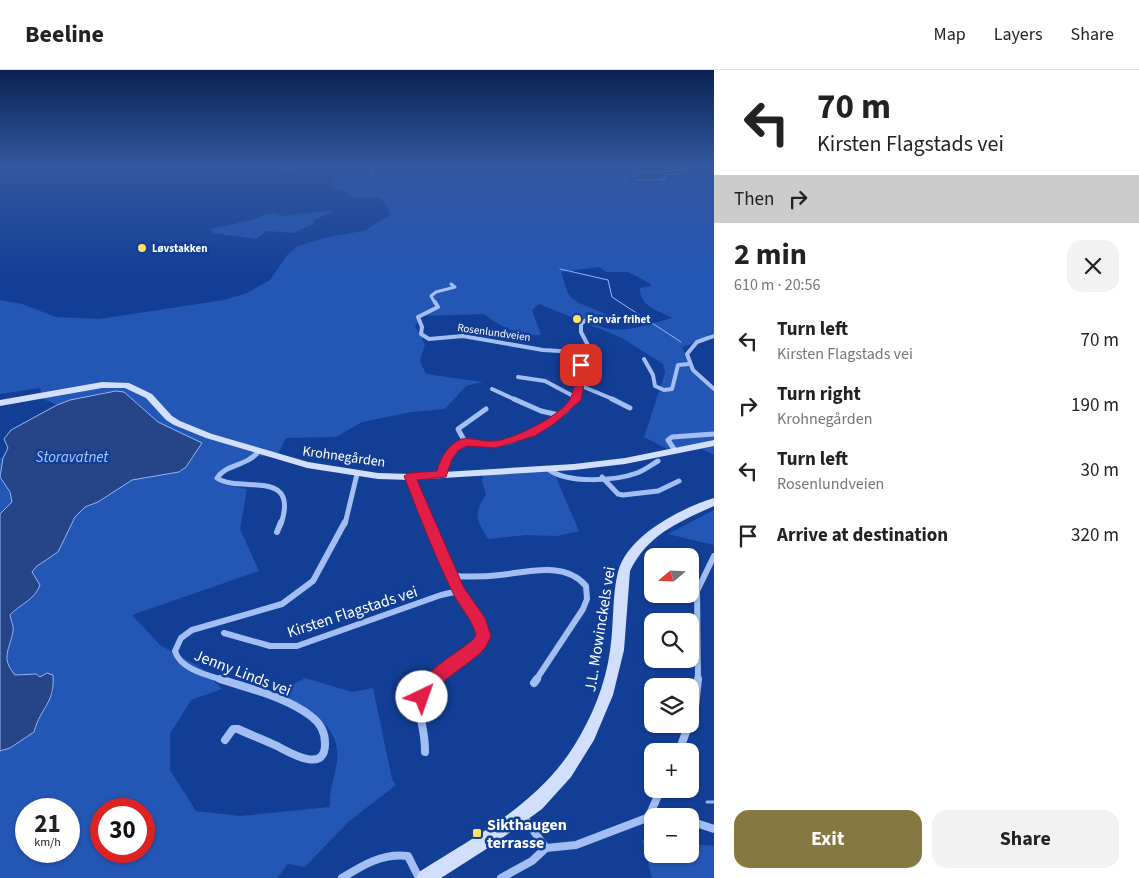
<!DOCTYPE html>
<meta charset="utf-8">
<style>
:root{--surface:#fff;--page:#f2f2f2;--text:#222;--muted:#767676;--line:#e0e0e0;--accent:#857840}
body{margin:0;font-family:"Source Sans 3",sans-serif;background:var(--page);color:var(--text);height:100vh;display:flex;flex-direction:column;font-size:19px;white-space:nowrap}
*{box-sizing:border-box;margin:0}
p{font-size:16px;color:var(--muted)}
.icon{flex:none;width:28px;height:28px;fill:none;stroke:currentColor;stroke-width:2;stroke-linecap:round;stroke-linejoin:round}
.map{position:relative;flex:1;overflow:hidden}
.side{display:flex;flex-direction:column;background:var(--surface);width:425px}
.side>*{flex:none}
.top-card{background:#fff;color:var(--text);overflow:hidden}
.needle{width:32px;rotate:251deg}
.tools{position:absolute;left:644px;top:478px;display:grid;gap:10px}
.tools a{display:grid;place-items:center;width:55px;height:55px;border-radius:10px;background:var(--surface);box-shadow:0 1px 4px #0004;font-size:25px}
.speed{position:absolute;left:15px;top:728px;display:flex;gap:10px;font-size:25px;font-weight:700;text-align:center}
.speed>*{display:grid;place-content:center;width:65px;height:65px;border-radius:50%;background:var(--surface);box-shadow:0 1px 4px #0004;line-height:1}
.speed small{font-size:12px;font-weight:400}
.speed .limit{border:8px solid #d22;background:#fff;color:#111}
.pin{position:absolute;display:grid;place-items:center;width:42px;height:42px;color:#fff;margin:-21px;border-radius:10px;box-shadow:0 2px 8px #0006}
.me{position:absolute;width:55px;margin:-28px;rotate:42deg;stroke-linejoin:round;filter:drop-shadow(0 0 4px #0008)}
.turn{display:flex;align-items:center;gap:18px;height:105px;padding:0 20px;font-size:22px}
.turn .icon{width:65px;height:65px;stroke-width:2.5}
.turn b{display:block;font-size:35px;line-height:42px}
.then{display:flex;align-items:center;height:48px;padding:0 20px;background:#0003;gap:10px;font-size:19px}
.round{display:grid;place-items:center;flex:none;width:52px;height:52px;border-radius:15px;background:var(--page)}
.head{display:flex;align-items:center;justify-content:space-between;height:85px;padding:0 20px}
h1{font-size:30px;font-weight:700;line-height:38px}
.button{display:flex;gap:10px;margin-top:auto;padding:10px 20px}
.button a{flex:1;height:58px;border-radius:15px;background:var(--accent);color:#fff;font-size:20px;font-weight:700;line-height:58px;text-align:center}
.button a+a{background:var(--page);color:var(--text)}
ul{padding:0;list-style:none}
li{display:flex;align-items:center;gap:15px;height:65px;padding:0 20px}
li div{flex:1}
li b{display:block;font-size:19px}
li em{font-style:normal}
header{display:flex;align-items:center;gap:30px;box-sizing:border-box;height:70px;padding:0 25px;background:var(--surface);border-bottom:1px solid var(--line)}
header strong{font-size:24px}
nav{display:flex;gap:28px;margin-inline-start:auto;font-size:18px}
main{display:flex;flex:1;min-height:0}
.map>svg:first-child{display:block}
.green{fill:#2456b5;fill-rule:evenodd}
.water{fill:#254588;stroke:#93b7f6}
.lines{fill:none;stroke-linecap:round;stroke-linejoin:round}
.stream-far1{stroke:#93b7f6;stroke-width:1}
.stream{stroke:#93b7f6;stroke-width:3}
.minor-far4{stroke:#a2bef3;stroke-width:3}
.minor-far3{stroke:#a2bef3;stroke-width:4}
.minor-far2{stroke:#a2bef3;stroke-width:5}
.minor-far1{stroke:#a2bef3;stroke-width:6}
.minor{stroke:#a2bef3;stroke-width:8}
.secondary{fill:#d1dffd;fill-rule:evenodd}
.route{fill:#e11d48;stroke:#92132f}
.poi-dot{fill:#ffe264;stroke:#123e96;stroke-width:2}
.labels{text-anchor:middle;stroke-width:5;stroke-linejoin:round;paint-order:stroke}
.far-poi-label{font-size:11px;font-weight:bold;fill:#fff;stroke:#123e96;text-anchor:start}
.far-street-label{font-size:11px;fill:#fff;stroke:#123e96}
.street-label{font-size:14px;fill:#fff;stroke:#123e96}
.water-label{font-size:15px;font-style:italic;fill:#aec9fa;stroke:#123e96}
.near-street-label{font-size:16px;fill:#fff;stroke:#123e96}
.near-poi-label{font-size:16px;font-weight:bold;fill:#fff;stroke:#123e96;text-anchor:start}
</style>
<header>
<strong>Beeline</strong>
<nav><a>Map</a><a>Layers</a><a>Share</a></nav>
</header>
<main>
<div class="map">
<svg width="714" height="808" viewBox="0 0 714 808">
<rect width="100%" height="100%" fill="#123e96"/>
<g class="green">
<path d="M 236,95 L 714,95 L 714,263 L 709,264 L 709,268 L 682,277 L 690,295 L 714,318 L 714,385 L 702,379 L 671,381 L 644,367 L 665,303 L 663,294 L 622,268 L 539,234 L 532,240 L 541,265 C 519,265 501,258 484,244 L 421,246 L 415,256 L 425,274 L 420,291 L 426,304 L 483,312 L 466,316 L 445,339 L 412,342 L 362,352 L 336,367 L 286,368 L 278,384 L 255,387 L 215,405 L 225,415 L 247,419 L 240,459 L 259,501 L 132,545 L 160,575 L 201,598 L 222,619 L 191,630 L 170,664 L 170,700 L 196,741 L 240,746 L 330,737 C 329,721 335,706 337,691 C 342,655 305,638 279,622 L 305,608 L 352,622 L 373,618 L 392,709 L 396,715 L 348,752 L 305,797 L 288,794 L 277,808 L 0,808 L 0,681 C 19,675 29,664 37,648 C 41,638 50,631 54,621 L 47,604 L 40,607 L 36,604 L 15,605 C 0,587 10,580 13,561 C 14,557 11,550 10,546 C 18,535 31,531 38,520 L 32,503 L 37,496 L 58,482 L 75,447 L 85,437 L 98,432 L 131,410 L 179,402 L 186,397 L 202,373 L 158,352 L 124,322 L 106,322 L 57,335 L 43,329 L 40,318 L 0,324 L 0,230 L 22,234 L 56,247 L 99,249 L 224,230 L 247,223 L 270,210 L 288,184 L 298,176 L 328,167 L 364,161 L 391,144 L 382,129 L 377,127 L 355,128 C 347,121 337,121 329,114 L 341,104 C 328,90 303,101 287,100 C 270,99 253,96 236,95 ZM 687,98 L 687,102 L 681,104 L 686,106 L 674,105 L 677,108 L 663,107 L 659,109 L 663,111 L 660,112 L 632,112 L 626,109 L 638,103 L 673,101 ZM 599,197 L 606,202 L 628,202 L 649,213 L 651,216 L 640,218 C 639,237 660,241 672,248 C 648,254 608,271 589,248 L 610,246 C 601,241 576,234 571,227 C 566,223 564,209 561,202 ZM 26,739 L 69,739 L 69,781 L 26,781 ZM 101,739 L 144,739 L 144,781 L 101,781 Z"/>
<path d="M 325,141 L 333,141 L 313,151 L 314,154 L 293,163 L 267,161 L 256,169 L 213,163 L 211,159 L 256,149 L 264,145 L 274,143 L 283,146 Z"/>
<path d="M 0,388 L 3,388 L 0,407 L 10,422 L 12,432 L 0,444 Z"/>
<path d="M 551,396 L 579,461 L 557,466 L 526,465 L 488,469 C 475,448 474,444 486,424 L 482,411 L 484,400 Z"/>
<path d="M 714,440 L 714,475 L 668,464 Z"/>
<path d="M 642,770 L 652,771 L 652,784 L 690,784 L 690,774 L 714,776 L 714,808 L 652,808 Z"/>
</g>
<g class="water">
<path d="M 687,98 L 691,98 L 679,101 L 682,103 L 664,105 L 665,108 L 660,109 L 663,110 L 635,110 L 633,106 L 638,103 L 673,101 Z"/>
<path d="M 116,321 L 124,322 L 158,352 L 202,373 L 186,397 L 179,402 L 132,410 L 98,432 L 85,437 L 75,447 L 58,482 L 37,496 L 32,502 L 40,515 C 35,530 20,534 10,545 C 11,550 14,557 13,561 C 10,580 0,587 15,605 L 36,604 L 40,607 L 47,603 L 53,605 C 55,634 41,636 34,662 L 10,678 L 0,681 L 0,444 L 12,432 L 10,422 L 0,407 L 3,388 L 8,378 L 4,369 L 11,360 L 57,335 L 70,330 Z"/>
</g>
<g class="lines">
<g class="stream-far1">
<path d="M 688,98 L 699,95"/>
<path d="M 369,107 L 373,101 L 373,95"/>
<path d="M 560,199 L 608,210 L 612,227 L 681,272"/>
</g>
<path class="stream" d="M 707,732 L 714,732"/>
<path class="minor-far4" d="M 435,233 L 431,226 L 436,222 L 455,217 L 451,214"/>
<g class="minor-far3">
<path d="M 435,232 L 438,237 L 418,247 L 422,257 L 421,264 L 429,269 L 463,266 L 543,280 L 592,283"/>
<path d="M 586,250 L 581,254 L 581,262 L 592,283"/>
<path d="M 714,266 L 697,272 L 687,284 L 693,300 L 714,319"/>
<path d="M 644,289 L 653,305 L 655,316 L 664,320 L 672,319 L 678,295 L 689,294"/>
<path d="M 518,307 L 545,311 L 577,328"/>
<path d="M 579,315 L 615,330"/>
<path d="M 492,319 L 516,330"/>
<path d="M 575,330 L 578,321 L 577,301 L 592,283"/>
</g>
<g class="minor-far2">
<path d="M 514,329 L 541,341 L 559,345"/>
<path d="M 612,329 L 630,338"/>
<path d="M 465,372 L 458,359 L 486,339"/>
<path d="M 674,379 L 668,370 L 672,367 L 714,364"/>
<path d="M 258,382 C 247,396 226,394 217,408 C 239,424 300,397 281,454"/>
<path d="M 548,399 C 567,414 615,411 637,403 C 645,400 651,395 658,391"/>
<path d="M 442,405 C 445,393 450,379 462,374 C 472,369 483,376 493,375 C 518,373 562,350 576,329"/>
<path d="M 410,407 L 428,454"/>
<path d="M 602,407 L 618,424 L 623,425 L 658,421 L 679,411"/>
<path d="M 345,454 L 357,404"/>
</g>
<g class="minor-far1">
<path d="M 427,452 L 453,509 L 484,566 L 470,582 L 435,610"/>
<path d="M 277,462 L 281,452"/>
<path d="M 453,506 C 469,507 484,507 500,505 C 528,502 565,491 586,516 L 587,529 L 583,539 L 536,610"/>
<path d="M 224,563 L 270,576 L 297,576 L 441,525 L 459,521"/>
<path d="M 223,610 C 207,605 180,599 175,581 L 181,568 L 192,560 L 282,534 L 313,511 L 345,452"/>
<path d="M 698,610 L 697,521 L 714,486"/>
</g>
<g class="minor">
<path d="M 220,609 C 250,619 287,627 312,647 C 321,654 325,662 325,673 C 326,705 289,682 277,676 C 264,670 251,665 238,659 L 233,659 L 225,670"/>
<path d="M 534,613 L 537,609"/>
<path d="M 690,652 L 695,637 L 698,609"/>
<path d="M 679,681 L 689,654"/>
<path d="M 425,682 C 426,651 408,635 436,609"/>
<path d="M 649,746 L 661,719"/>
<path d="M 690,751 L 714,759"/>
<path d="M 546,778 L 576,775 L 652,746"/>
<path d="M 342,808 C 363,795 382,783 408,786 L 419,808"/>
<path d="M 501,808 L 532,791 L 546,778 L 522,745"/>
</g>
<g class="secondary">
<path d="M 102,312 L 129,313 L 152,324 L 172,346 L 180,351 L 212,364 L 308,392 L 378,403 L 410,404 L 574,394 L 625,388 L 714,370 L 714,376 L 625,394 L 574,400 L 410,410 L 378,409 L 307,398 L 206,368 L 174,355 L 166,350 L 146,328 L 125,318 L 102,318 L 0,336 L 0,330 Z"/>
<path d="M 714,428 L 714,436 C 679,452 648,464 630,501 L 624,580 L 613,625 L 594,670 L 571,707 L 542,739 L 491,776 L 441,808 L 416,808 L 419,802 C 475,766 537,735 574,676 C 592,647 605,616 610,581 C 614,556 612,525 618,502 C 627,466 681,438 714,428 Z"/>
</g>
</g>
<linearGradient id="sky" x2="0" y2="1"><stop stop-color="#0a2252"/><stop offset="0.46" stop-color="#3358a0"/><stop offset="1" stop-color="#3358a0" stop-opacity="0"/></linearGradient>
<rect width="714" height="208" fill="url(#sky)"/>
<path class="route" d="M 578,293 L 586,295 L 582,301 L 584,314 L 581,330 L 554,354 L 535,366 L 495,378 L 467,376 L 459,380 L 452,389 L 446,407 L 417,410 L 464,518 L 485,548 L 491,566 C 489,570 487,576 484,579 C 467,598 439,607 428,633 L 422,635 L 416,633 L 414,627 C 419,608 442,592 458,581 C 464,576 473,572 476,565 C 472,548 459,537 452,521 C 434,484 419,445 404,406 L 410,403 L 437,401 C 441,387 448,374 462,369 C 472,367 483,372 493,371 C 511,371 565,344 571,327 C 575,318 574,310 573,301 Z"/>
<g class="poi-dot">
<circle cx="142" cy="178" r="5"/>
<circle cx="577" cy="249" r="5"/>
<rect x="472" y="758" width="10" height="10" rx="2.5"/>
</g>
<g class="labels">
<g class="far-poi-label">
<text x="152" y="182">Løvstakken</text>
<text x="587" y="253">For vår frihet</text>
</g>
<g class="far-street-label">
<text transform="translate(494 262) rotate(8)" y="4">Rosenlundveien</text>
</g>
<g class="street-label">
<text transform="translate(344 386) rotate(8)" y="5">Krohnegården</text>
</g>
<g class="water-label">
<text x="72" y="392">Storavatnet</text>
</g>
<g class="near-street-label">
<text transform="translate(352 541) rotate(-18)" y="6">Kirsten Flagstads vei</text>
<text transform="translate(599 559) rotate(-81)" y="6">J.L. Mowinckels vei</text>
<text transform="translate(243 602) rotate(21)" y="6">Jenny Linds vei</text>
</g>
<g class="near-poi-label">
<text x="487" y="760">Sikthaugen<tspan x="487" dy="18">terrasse</tspan></text>
</g>
</g>
</svg>
<div class="tools">
<a><svg class="needle" viewBox="-14 -14 28 28"><path d="M0-13l5 13h-10z" fill="#e53935"/><path d="M0 13l5-13h-10z" fill="#767676"/></svg></a>
<a><svg class="icon" aria-label="search" viewBox="0 0 24 24"><circle cx="10" cy="10" r="6"/><path d="M15 15l6 6"/></svg></a>
<a><svg class="icon" aria-label="layers" viewBox="0 0 24 24"><path d="M12 4l9 5-9 5-9-5zM3 14l9 5 9-5"/></svg></a>
<a>+</a>
<a>−</a>
</div>
<div class="speed"><div>21<small>km/h</small></div><div class="limit">30</div></div>
<div class="pin" style="left:581px;top:295px;background:#d93025"><svg class="icon" aria-label="arrive" viewBox="0 0 24 24"><path d="M6 21V4h12l-3 4 3 4H6"/></svg></div>
<svg class="me" style="left:422px;top:627px" viewBox="-20 -20 40 40"><circle r="19" fill="#fff"/><path d="M0-13L10 11 0 6-10 11z" fill="#e11d48"/></svg>
</div>
<section class="side">
<div class="top-card">
<div class="turn"><svg class="icon" aria-label="left" viewBox="0 0 24 24"><path d="M17 20v-9H6M10 6l-5 5 5 5"/></svg><div><b>70 m</b>Kirsten Flagstads vei</div></div>
<div class="then">Then<svg class="icon" aria-label="right" viewBox="0 0 24 24"><path d="M7 20v-9h11M14 6l5 5-5 5"/></svg></div>
</div>
<div class="head"><div><h1>2 min</h1><p>610 m · 20:56</p></div><a class="round"><svg class="icon" aria-label="close" viewBox="0 0 24 24"><path d="M6 6l12 12M18 6L6 18"/></svg></a></div>
<ul>
<li><svg class="icon" aria-label="left" viewBox="0 0 24 24"><path d="M17 20v-9H6M10 6l-5 5 5 5"/></svg><div><b>Turn left</b><p>Kirsten Flagstads vei</p></div><em>70 m</em></li>
<li><svg class="icon" aria-label="right" viewBox="0 0 24 24"><path d="M7 20v-9h11M14 6l5 5-5 5"/></svg><div><b>Turn right</b><p>Krohnegården</p></div><em>190 m</em></li>
<li><svg class="icon" aria-label="left" viewBox="0 0 24 24"><path d="M17 20v-9H6M10 6l-5 5 5 5"/></svg><div><b>Turn left</b><p>Rosenlundveien</p></div><em>30 m</em></li>
<li><svg class="icon" aria-label="arrive" viewBox="0 0 24 24"><path d="M6 21V4h12l-3 4 3 4H6"/></svg><div><b>Arrive at destination</b></div><em>320 m</em></li>
</ul>
<div class="button"><a>Exit</a><a>Share</a></div>
</section>
</main>
